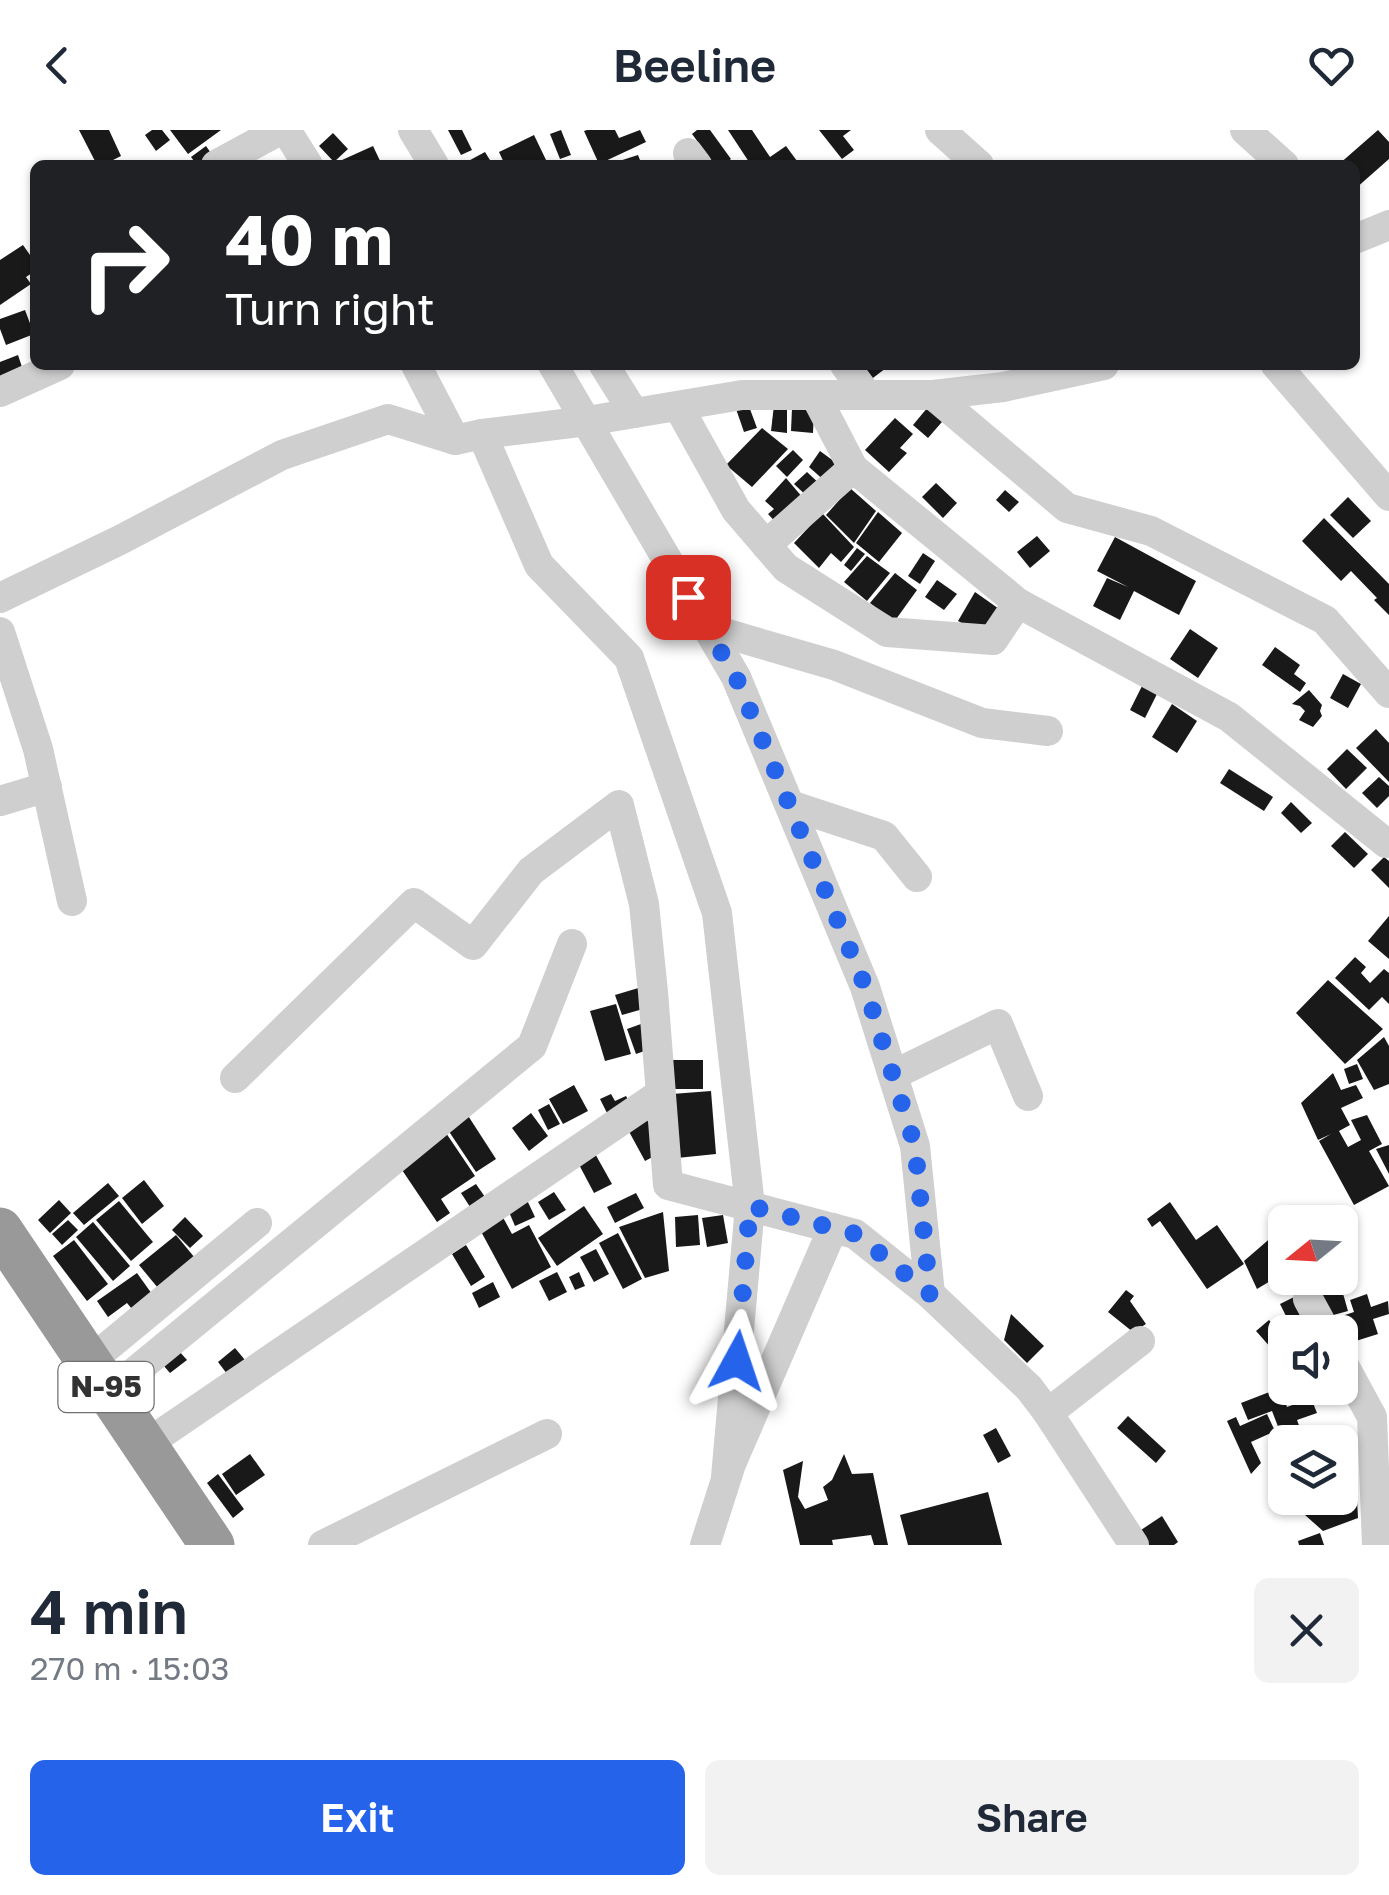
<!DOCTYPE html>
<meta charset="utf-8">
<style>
:root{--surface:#fff;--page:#f2f2f3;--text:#1f2937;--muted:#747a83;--accent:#2563eb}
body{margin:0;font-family:"Golos Text",sans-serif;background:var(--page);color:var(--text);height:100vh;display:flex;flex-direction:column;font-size:38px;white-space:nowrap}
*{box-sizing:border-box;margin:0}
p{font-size:32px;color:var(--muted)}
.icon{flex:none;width:55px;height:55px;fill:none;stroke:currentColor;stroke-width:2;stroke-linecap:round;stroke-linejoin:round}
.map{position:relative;height:1415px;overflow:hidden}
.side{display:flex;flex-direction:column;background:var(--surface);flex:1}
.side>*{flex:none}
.top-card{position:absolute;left:30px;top:30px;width:1330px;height:210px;border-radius:15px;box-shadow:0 2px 8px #0004;background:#202124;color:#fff;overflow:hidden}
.needle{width:65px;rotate:252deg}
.fabs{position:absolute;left:1268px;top:1075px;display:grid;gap:20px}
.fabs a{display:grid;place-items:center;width:90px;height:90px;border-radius:15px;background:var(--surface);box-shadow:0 2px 8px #0004;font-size:50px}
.pin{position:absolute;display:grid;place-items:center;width:85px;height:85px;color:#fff;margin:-42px;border-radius:20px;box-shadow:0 5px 15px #0006}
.me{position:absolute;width:110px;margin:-55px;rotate:5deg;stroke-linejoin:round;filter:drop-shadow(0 0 8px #0008)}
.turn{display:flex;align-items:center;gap:35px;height:210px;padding:0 30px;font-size:45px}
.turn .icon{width:130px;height:130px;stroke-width:2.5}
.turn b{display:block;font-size:70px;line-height:85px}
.round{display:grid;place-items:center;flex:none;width:105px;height:105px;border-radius:15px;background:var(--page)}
.summary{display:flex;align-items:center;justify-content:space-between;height:170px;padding:0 30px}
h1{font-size:60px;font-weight:600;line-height:75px}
.cta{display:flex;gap:20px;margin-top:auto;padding:20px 30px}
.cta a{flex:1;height:115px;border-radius:15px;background:var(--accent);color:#fff;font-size:40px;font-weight:600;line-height:115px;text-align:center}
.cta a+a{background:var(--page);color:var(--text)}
header{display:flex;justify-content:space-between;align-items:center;height:130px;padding:0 30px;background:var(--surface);font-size:45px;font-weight:600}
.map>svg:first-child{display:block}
.building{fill:#191919}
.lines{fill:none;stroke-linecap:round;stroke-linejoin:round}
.minor{stroke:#cfcfcf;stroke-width:30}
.highway{stroke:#999;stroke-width:45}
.route{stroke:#2563eb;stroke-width:18;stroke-dasharray:0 32.4}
.labels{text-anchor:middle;stroke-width:10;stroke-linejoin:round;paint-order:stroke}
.shield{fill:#fff;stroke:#707070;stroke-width:2.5}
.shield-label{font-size:30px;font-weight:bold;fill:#323232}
</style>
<header><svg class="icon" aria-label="back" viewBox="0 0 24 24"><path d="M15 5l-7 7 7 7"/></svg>Beeline<svg class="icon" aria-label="heart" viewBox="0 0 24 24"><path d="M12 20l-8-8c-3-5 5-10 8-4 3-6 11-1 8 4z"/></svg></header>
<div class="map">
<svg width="1389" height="1415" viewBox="0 0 1389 1415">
<rect width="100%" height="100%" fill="#fff"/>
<g class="building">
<path d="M 79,0 L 109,0 L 121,26 L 103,35 L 97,35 Z"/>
<path d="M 152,0 L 162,0 L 170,10 L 156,21 L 145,5 Z"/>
<path d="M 170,0 L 221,0 L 188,24 Z"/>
<path d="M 448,0 L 462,0 L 472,20 L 461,25 Z"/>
<path d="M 561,0 L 571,25 L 560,29 L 550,4 Z"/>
<path d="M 587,0 L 615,0 L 619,8 L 640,0 L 646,12 L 599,34 L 584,1 Z"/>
<path d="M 697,0 L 710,0 L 731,29 L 723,35 L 715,35 L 692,4 Z"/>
<path d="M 728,0 L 752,0 L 770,27 L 786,16 L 797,31 L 790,35 L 751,35 Z"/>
<path d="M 819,0 L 851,0 L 843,6 L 854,20 L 842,29 Z"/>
<path d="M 1378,0 L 1389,12 L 1389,29 L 1355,59 L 1355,35 L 1338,35 Z"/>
<path d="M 333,3 L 348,19 L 334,32 L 319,16 Z"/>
<path d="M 534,5 L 547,32 L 541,35 L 505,35 L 499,22 Z"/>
<path d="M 206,16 L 213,26 L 197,35 L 191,27 Z"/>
<path d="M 373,16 L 382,35 L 331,35 Z"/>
<path d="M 485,22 L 493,35 L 461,35 Z"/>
<path d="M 638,25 L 642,35 L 611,35 L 610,34 Z"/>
<path d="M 23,115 L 35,132 L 35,141 L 26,147 L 31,154 L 0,175 L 0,130 Z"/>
<path d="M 25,180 L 34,204 L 6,215 L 0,199 L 0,189 Z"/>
<path d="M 18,225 L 22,237 L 0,259 L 0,232 Z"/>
<path d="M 857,235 L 885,235 L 886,238 L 869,251 Z"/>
<path d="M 747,271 L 757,298 L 744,302 L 735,276 Z"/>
<path d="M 933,271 L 948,285 L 928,308 L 913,295 Z"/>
<path d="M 774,275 L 787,278 L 787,303 L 771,301 Z"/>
<path d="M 792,278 L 814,280 L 813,303 L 791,301 Z"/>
<path d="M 895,288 L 913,304 L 900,318 L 907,323 L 889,342 L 865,320 Z"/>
<path d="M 762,298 L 788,319 L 752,357 L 726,335 Z"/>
<path d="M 793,320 L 803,330 L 787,347 L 776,336 Z"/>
<path d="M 820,321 L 839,335 L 826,352 L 809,337 Z"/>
<path d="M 807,342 L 825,359 L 812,371 L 794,354 Z"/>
<path d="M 786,348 L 809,375 L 782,399 L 768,384 L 774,379 L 765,371 Z"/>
<path d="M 936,353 L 957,373 L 943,388 L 922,367 Z"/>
<path d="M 850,358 L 876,381 L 854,413 L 826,385 Z"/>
<path d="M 1005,360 L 1019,372 L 1009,382 L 996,370 Z"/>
<path d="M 1348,367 L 1371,391 L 1353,408 L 1330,385 Z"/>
<path d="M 878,382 L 902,403 L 879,432 L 856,413 Z"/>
<path d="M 822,383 L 854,417 L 841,432 L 831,423 L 819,438 L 794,413 Z"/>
<path d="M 1324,388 L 1389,454 L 1389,485 L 1374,470 L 1377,468 L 1351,441 L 1341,451 L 1302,411 Z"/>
<path d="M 1037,406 L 1050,421 L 1030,438 L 1017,422 Z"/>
<path d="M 1115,407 L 1196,451 L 1179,485 L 1134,461 L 1120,490 L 1093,476 L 1107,448 L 1128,457 L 1097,441 Z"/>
<path d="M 857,418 L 865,424 L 851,441 L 844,435 Z"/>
<path d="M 923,423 L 935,431 L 920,454 L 908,446 Z"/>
<path d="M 867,426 L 890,443 L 867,471 L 844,452 Z"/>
<path d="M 895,443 L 917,460 L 894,492 L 870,473 Z"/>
<path d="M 937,450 L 957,464 L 944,480 L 925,467 Z"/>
<path d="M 975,462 L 1002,481 L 984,505 L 958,491 Z"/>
<path d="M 1190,499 L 1218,518 L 1198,548 L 1170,529 Z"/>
<path d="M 1275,517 L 1300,535 L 1294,544 L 1306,553 L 1300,562 L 1262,535 Z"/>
<path d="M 1343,544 L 1361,554 L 1348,578 L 1330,568 Z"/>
<path d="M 1142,556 L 1157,564 L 1145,588 L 1130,580 Z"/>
<path d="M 1309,560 L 1322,575 L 1320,581 L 1322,586 L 1313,597 L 1299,590 L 1305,581 L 1300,576 L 1292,574 Z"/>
<path d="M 1172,574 L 1197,591 L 1177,623 L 1152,607 Z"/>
<path d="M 1376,599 L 1389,613 L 1389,652 L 1356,618 Z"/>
<path d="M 1347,619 L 1367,638 L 1346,659 L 1327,639 Z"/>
<path d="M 1229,639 L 1273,667 L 1264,681 L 1220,653 Z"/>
<path d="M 1379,647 L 1389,656 L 1389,666 L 1377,678 L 1362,663 Z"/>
<path d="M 1291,672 L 1312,693 L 1301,703 L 1281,683 Z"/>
<path d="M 1345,702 L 1368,724 L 1354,738 L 1331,716 Z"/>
<path d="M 1384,727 L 1389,731 L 1389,758 L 1371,740 Z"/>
<path d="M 1389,786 L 1389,829 L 1368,811 Z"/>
<path d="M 1355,827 L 1366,837 L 1361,843 L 1370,853 L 1384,839 L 1389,843 L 1389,874 L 1382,867 L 1369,880 L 1335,848 Z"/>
<path d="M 1328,850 L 1383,899 L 1354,926 L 1353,924 L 1354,926 L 1345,934 L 1296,883 Z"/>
<path d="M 645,856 L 643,879 L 622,885 L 615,865 Z"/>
<path d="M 616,874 L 631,924 L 605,931 L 590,881 Z"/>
<path d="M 641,894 L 650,919 L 636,924 L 627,899 Z"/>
<path d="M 1384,907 L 1389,916 L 1389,954 L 1374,960 L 1357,930 Z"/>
<rect x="667" y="930" width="36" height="29"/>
<path d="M 1357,934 L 1363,949 L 1349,954 L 1344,939 Z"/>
<path d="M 1333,943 L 1341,960 L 1356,955 L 1363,968 L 1341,978 L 1350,995 L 1339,1001 L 1348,1017 L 1361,1010 L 1351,990 L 1367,985 L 1382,1014 L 1369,1021 L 1389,1056 L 1354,1075 L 1319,1011 L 1331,1004 L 1318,1010 L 1301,973 Z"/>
<path d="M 574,955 L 588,981 L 563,994 L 549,969 Z"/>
<path d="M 711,961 L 716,1024 L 677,1028 L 672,964 Z"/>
<path d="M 611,964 L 615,971 L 626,966 L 630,973 L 611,991 L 600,969 Z"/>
<path d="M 549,974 L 560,994 L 548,1000 L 538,980 Z"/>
<path d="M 465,981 L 496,1029 L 476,1042 L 444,994 Z"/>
<path d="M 531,983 L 548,1006 L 529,1021 L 512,998 Z"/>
<path d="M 645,986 L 664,1021 L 645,1031 L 626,996 Z"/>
<path d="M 446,1003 L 475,1046 L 441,1069 L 450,1083 L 437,1092 L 398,1034 Z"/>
<path d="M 1389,1015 L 1389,1044 L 1376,1019 Z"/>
<path d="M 593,1020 L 612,1054 L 594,1063 L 576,1029 Z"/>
<path d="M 144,1050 L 164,1076 L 142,1094 L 122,1068 Z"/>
<path d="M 108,1053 L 119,1066 L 84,1095 L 73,1083 Z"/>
<path d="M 476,1054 L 485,1067 L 476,1086 L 461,1063 Z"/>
<path d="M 554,1062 L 566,1080 L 549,1090 L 538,1072 Z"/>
<path d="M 636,1063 L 644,1078 L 615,1093 L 607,1077 Z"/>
<path d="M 526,1068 L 535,1087 L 515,1096 L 507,1077 Z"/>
<path d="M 59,1070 L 71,1083 L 50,1103 L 38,1090 Z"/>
<path d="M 119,1071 L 153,1112 L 131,1131 L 96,1090 Z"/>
<path d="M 1170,1072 L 1196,1110 L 1217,1095 L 1244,1134 L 1207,1159 L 1160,1091 L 1152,1097 L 1147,1089 Z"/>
<path d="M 584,1076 L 603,1104 L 557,1136 L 538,1108 Z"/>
<path d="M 500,1082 L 512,1104 L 529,1095 L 551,1137 L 512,1159 L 477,1094 Z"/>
<path d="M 663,1082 L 669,1141 L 645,1148 L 619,1097 Z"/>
<path d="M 698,1085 L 700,1115 L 676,1117 L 675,1087 Z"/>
<path d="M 723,1085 L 728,1113 L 707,1117 L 702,1088 Z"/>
<path d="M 185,1087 L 203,1106 L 190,1118 L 172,1100 Z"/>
<path d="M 68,1090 L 78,1100 L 62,1115 L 52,1104 Z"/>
<path d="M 93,1092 L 130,1136 L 113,1151 L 76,1107 Z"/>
<path d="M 618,1103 L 642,1149 L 623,1159 L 599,1113 Z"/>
<path d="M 176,1105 L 195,1128 L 158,1158 L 139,1135 Z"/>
<path d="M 1273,1106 L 1285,1126 L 1285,1142 L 1257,1159 L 1244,1131 Z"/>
<path d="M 74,1110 L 108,1154 L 87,1171 L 53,1126 Z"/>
<path d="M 466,1115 L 485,1147 L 471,1156 L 452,1124 Z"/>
<path d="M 596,1119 L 609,1144 L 594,1152 L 580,1127 Z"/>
<path d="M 1340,1129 L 1352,1149 L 1340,1156 L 1335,1148 L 1340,1148 Z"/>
<path d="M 557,1142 L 567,1162 L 549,1171 L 539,1151 Z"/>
<path d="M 579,1142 L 585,1156 L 575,1160 L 569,1147 Z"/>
<path d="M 137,1143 L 152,1164 L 132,1179 L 127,1173 L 108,1187 L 97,1171 Z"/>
<path d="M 493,1152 L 500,1167 L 479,1178 L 472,1163 Z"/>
<path d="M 1126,1160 L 1134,1166 L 1130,1171 L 1146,1194 L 1133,1202 L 1108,1182 Z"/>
<path d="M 1342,1160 L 1348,1181 L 1326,1187 L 1320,1166 Z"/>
<path d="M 1367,1164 L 1371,1177 L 1388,1171 L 1389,1184 L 1373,1189 L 1378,1204 L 1340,1216 L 1340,1202 L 1330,1190 L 1354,1182 L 1350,1170 Z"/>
<path d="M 1298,1165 L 1311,1189 L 1292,1198 L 1280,1174 Z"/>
<path d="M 1011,1184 L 1044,1216 L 1027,1233 L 1004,1210 Z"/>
<path d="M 1269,1190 L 1285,1208 L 1272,1219 L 1256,1201 Z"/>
<path d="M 235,1218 L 255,1242 L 237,1257 L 218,1232 Z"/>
<path d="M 179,1221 L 187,1230 L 170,1243 L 163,1235 Z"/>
<path d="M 1280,1258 L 1287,1277 L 1311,1268 L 1317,1283 L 1297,1290 L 1304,1309 L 1300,1312 L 1284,1312 L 1272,1281 L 1248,1290 L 1241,1273 Z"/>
<path d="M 1267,1284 L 1275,1301 L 1251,1312 L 1261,1333 L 1251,1344 L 1227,1291 L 1236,1287 L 1240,1296 Z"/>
<path d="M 1128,1286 L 1166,1321 L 1156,1333 L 1117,1298 Z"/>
<path d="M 996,1298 L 1011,1326 L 998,1333 L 983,1305 Z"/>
<path d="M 250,1324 L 265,1345 L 236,1365 L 222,1344 Z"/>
<path d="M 844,1324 L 852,1344 L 873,1343 L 888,1415 L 874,1415 L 871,1405 L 832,1410 L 833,1415 L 800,1415 L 783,1340 L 803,1331 L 798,1367 L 805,1379 L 828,1370 L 823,1357 L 832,1350 Z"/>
<path d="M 218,1344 L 244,1379 L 233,1388 L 207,1353 Z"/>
<path d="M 1340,1351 L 1357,1369 L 1358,1388 L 1323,1401 L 1305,1385 L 1302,1373 L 1323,1368 L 1340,1368 Z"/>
<path d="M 988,1362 L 1002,1415 L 908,1415 L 900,1385 Z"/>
<path d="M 1162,1386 L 1178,1412 L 1174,1415 L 1142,1415 L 1135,1404 Z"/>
<path d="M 1320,1403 L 1324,1415 L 1299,1415 L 1298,1411 Z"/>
</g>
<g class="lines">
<g class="minor">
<path d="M 286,0 L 308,35"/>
<path d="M 413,0 L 434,35"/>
<path d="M 940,0 L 979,35"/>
<path d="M 1245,0 L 1284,35"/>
<path d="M 688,23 L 697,35"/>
<path d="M 216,35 L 280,0"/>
<path d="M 1355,109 L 1389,95"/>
<path d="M 416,235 L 455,310"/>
<path d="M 553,235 L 736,547 L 865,857 L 915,1016 L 930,1164"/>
<path d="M 604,235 L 634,283"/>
<path d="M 845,235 L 867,265"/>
<path d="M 1276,235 L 1389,366"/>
<path d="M 0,262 L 60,235"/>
<path d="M 815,265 L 853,338 L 1018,473 L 1229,587 L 1386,713"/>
<path d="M 933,265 L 1067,378 L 1151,401 L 1325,490 L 1389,563"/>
<path d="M 678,276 L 736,380 L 786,438 L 887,502 L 993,510 L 1018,473"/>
<path d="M 482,304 L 539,435 L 629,528 L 717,783 L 750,1076 L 726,1347"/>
<path d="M 766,415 L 853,338"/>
<path d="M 0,468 L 120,410 L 282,325 L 388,289 L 455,310 L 482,304 L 587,291 L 742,265 L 933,265 L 1003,257 L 1104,235"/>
<path d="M 707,498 L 834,535 L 982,593 L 1048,601"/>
<path d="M 0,502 L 38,619 L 72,771"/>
<path d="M 0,671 L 47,657"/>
<path d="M 790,675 L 884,706 L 917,747"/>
<path d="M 893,945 L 998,894 L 1028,966"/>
<path d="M 235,948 L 414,773 L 473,815 L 531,741 L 619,675 L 644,774 L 653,862 L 668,1055 L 855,1104 L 930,1164 L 1029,1258 L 1048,1283 L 1134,1415"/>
<path d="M 1308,1169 L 1326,1202"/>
<path d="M 1340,1228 L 1372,1287 L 1377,1415"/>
<path d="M 89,1232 L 257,1093"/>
<path d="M 110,1262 L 532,916 L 572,814"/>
<path d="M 1048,1283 L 1140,1211"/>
<path d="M 145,1315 L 660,964"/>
<path d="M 323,1415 L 547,1304"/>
<path d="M 705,1415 L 731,1334 L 833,1098"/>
</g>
<path class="highway" d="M 0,1100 L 212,1415"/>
</g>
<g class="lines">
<path class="route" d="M 688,467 L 736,547 L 865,856 L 915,1016 L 930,1164 L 856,1104 L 750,1076 L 737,1231"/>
</g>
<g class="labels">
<rect class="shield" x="58.5" y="1232" width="95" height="50" rx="8"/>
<g class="shield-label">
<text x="106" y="1267">N-95</text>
</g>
</g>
</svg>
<div class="fabs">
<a><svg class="needle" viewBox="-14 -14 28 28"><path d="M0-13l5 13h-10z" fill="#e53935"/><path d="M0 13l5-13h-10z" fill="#747a83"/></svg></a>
<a><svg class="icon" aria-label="sound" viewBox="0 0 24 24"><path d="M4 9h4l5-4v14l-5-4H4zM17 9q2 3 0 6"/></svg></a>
<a><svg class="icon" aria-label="layers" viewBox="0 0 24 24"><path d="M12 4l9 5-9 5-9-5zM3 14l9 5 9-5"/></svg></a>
</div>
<div class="pin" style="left:688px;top:467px;background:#d93025"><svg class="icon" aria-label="arrive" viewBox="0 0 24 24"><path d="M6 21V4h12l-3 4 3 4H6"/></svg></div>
<svg class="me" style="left:737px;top:1231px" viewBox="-20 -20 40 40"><path d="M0-17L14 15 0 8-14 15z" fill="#2563eb" stroke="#fff" stroke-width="4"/></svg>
<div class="top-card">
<div class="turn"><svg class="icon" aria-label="right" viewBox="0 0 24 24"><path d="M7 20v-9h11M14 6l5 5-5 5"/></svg><div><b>40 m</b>Turn right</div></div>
</div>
</div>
<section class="side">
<div class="summary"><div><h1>4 min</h1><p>270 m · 15:03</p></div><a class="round"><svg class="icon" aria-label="close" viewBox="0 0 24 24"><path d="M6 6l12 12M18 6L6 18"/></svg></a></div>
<div class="cta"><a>Exit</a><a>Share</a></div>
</section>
